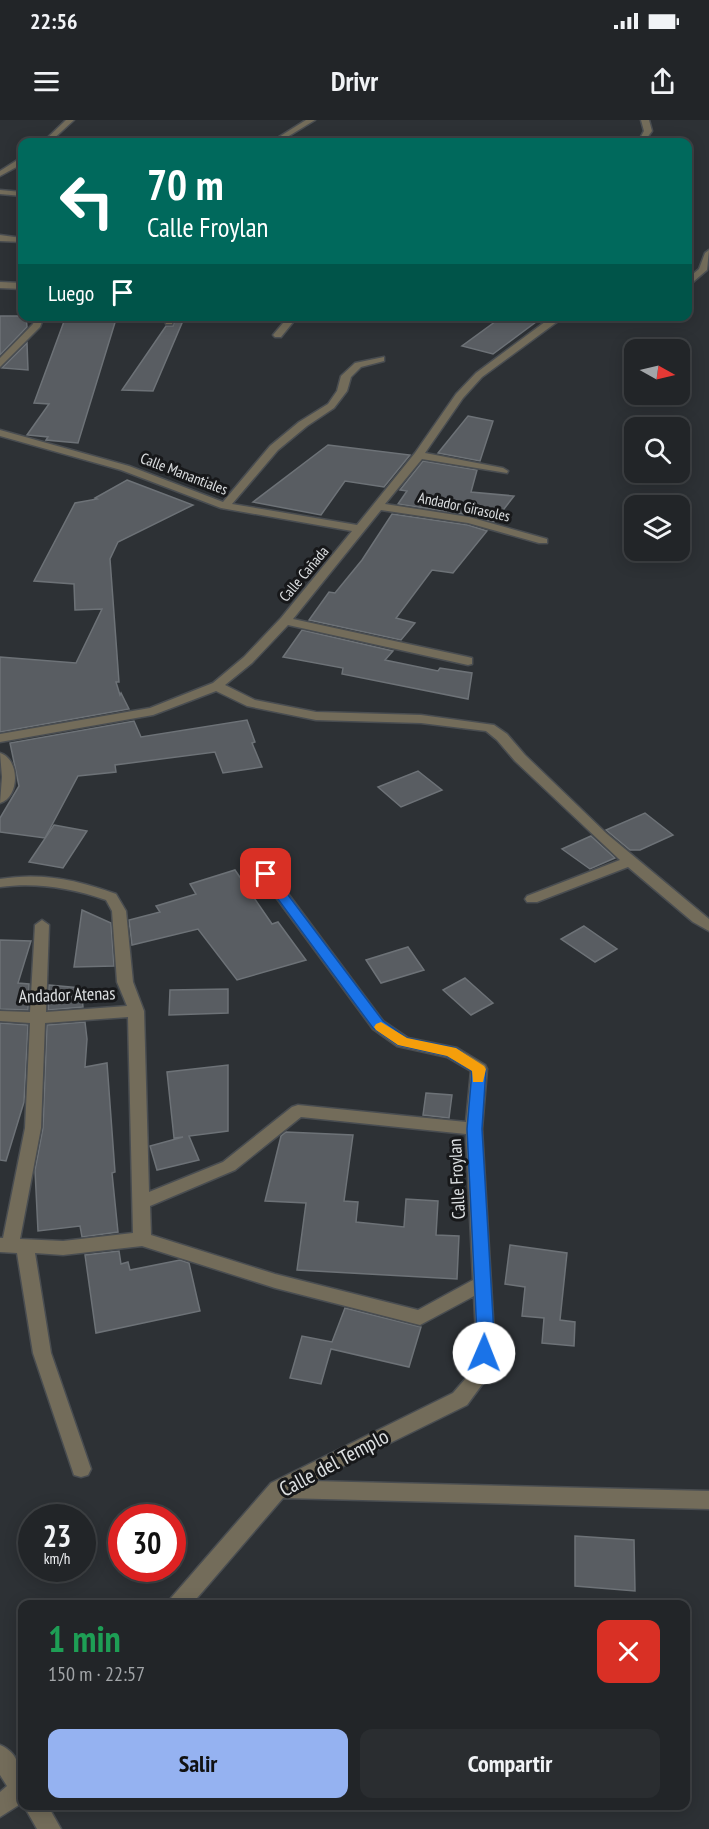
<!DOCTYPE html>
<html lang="es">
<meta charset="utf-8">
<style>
:root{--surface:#222528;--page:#2a2d30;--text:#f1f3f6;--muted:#a2a5a8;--line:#3f4245;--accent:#95b2f1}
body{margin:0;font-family:"PT Sans Narrow",sans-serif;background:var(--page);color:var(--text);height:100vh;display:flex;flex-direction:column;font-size:22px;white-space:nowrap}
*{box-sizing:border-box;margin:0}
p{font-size:20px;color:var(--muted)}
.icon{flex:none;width:33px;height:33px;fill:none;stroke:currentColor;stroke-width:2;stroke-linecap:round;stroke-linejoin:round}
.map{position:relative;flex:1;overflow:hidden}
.sheet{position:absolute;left:18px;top:1480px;width:672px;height:210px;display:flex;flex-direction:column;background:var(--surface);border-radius:12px;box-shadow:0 3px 15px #0003,0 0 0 2px var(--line)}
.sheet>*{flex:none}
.guide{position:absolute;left:18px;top:18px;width:674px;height:183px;border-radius:12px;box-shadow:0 3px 15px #0003,0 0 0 2px var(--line);background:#00695c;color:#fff;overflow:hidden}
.needle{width:39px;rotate:98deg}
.tools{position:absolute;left:624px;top:219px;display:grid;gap:12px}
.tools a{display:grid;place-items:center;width:66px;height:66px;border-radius:12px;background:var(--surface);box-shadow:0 3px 15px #0003,0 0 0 2px var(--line);font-size:30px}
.speed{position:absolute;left:18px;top:1384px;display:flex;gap:12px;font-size:30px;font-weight:700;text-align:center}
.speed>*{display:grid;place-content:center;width:78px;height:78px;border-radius:50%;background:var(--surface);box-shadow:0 3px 15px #0003,0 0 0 2px var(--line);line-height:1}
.speed small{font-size:15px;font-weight:400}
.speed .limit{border:9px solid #d22;background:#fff;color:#111}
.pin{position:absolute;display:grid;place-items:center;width:51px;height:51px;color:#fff;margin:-26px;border-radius:12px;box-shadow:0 3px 9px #0006}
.me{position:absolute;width:66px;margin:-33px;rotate:1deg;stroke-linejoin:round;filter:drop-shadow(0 0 4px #0008)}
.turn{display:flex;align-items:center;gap:21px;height:126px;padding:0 30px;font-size:27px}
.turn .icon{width:78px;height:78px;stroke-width:2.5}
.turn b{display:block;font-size:42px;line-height:51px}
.then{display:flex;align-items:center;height:57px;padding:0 30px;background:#0003;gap:12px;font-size:22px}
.round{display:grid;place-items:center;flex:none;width:63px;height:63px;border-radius:12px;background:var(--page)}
.overview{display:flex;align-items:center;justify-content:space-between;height:102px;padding:0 30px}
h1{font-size:36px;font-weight:700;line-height:45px;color:#1e9e55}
.button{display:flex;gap:12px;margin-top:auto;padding:12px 30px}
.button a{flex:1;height:69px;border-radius:12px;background:var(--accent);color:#111;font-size:24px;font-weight:700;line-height:69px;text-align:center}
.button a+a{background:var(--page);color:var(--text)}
.status{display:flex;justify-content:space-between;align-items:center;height:42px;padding:0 30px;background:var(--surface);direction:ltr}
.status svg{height:16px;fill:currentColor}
header{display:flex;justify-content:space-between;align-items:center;height:78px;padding:0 30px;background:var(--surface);font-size:27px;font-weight:700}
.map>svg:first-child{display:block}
.building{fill:#595d62;stroke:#6d7277;stroke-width:1.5}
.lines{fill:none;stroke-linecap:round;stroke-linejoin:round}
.minor-casing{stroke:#494d51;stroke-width:3}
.minor{fill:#736c5a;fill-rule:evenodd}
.route{fill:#1a73e8;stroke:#114b97;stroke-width:1.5}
.slow{fill:#f59e0b}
.labels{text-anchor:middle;stroke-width:6;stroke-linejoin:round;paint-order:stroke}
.far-street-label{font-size:15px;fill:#dde0e2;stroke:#17181a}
.street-label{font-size:18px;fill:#dde0e2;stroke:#17181a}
.near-street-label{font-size:21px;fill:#dde0e2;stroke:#17181a}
</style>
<div class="status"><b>22:56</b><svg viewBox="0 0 49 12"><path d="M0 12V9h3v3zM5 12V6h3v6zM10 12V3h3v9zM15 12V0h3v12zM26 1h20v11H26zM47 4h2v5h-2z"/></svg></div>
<header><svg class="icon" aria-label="menu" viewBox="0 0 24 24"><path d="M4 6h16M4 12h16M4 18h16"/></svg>Drivr<svg class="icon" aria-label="share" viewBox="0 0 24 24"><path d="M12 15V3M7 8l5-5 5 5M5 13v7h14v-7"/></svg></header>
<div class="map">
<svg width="709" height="1709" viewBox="0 0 709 1709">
<rect width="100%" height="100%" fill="#2d3135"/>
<g class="building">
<path d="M 0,196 L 26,196 L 27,207 L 0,235 Z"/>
<path d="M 66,196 L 117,196 L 78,323 L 46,320 L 48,317 L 27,315 L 49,284 L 34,283 Z"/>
<path d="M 503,196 L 544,196 L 493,234 L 462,226 Z"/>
<path d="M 175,199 L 182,203 L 153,271 L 122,270 L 166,206 L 173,206 Z"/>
<path d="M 27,223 L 28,250 L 2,248 Z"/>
<path d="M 468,296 L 493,301 L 480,341 L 438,333 Z"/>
<path d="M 328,325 L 410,335 L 384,367 L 345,361 L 321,395 L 253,382 Z"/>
<path d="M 423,341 L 477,350 L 471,372 L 514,376 L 494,402 L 469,395 L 398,384 L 407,371 L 400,370 Z"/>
<path d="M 127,360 L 193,385 L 118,422 L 110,439 L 119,562 L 116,562 L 120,575 L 121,573 L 129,589 L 0,612 L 0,537 L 76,543 L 102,489 L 75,490 L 74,464 L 34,461 L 75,383 L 97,379 L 95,378 Z"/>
<path d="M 392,394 L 468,405 L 487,411 L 453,453 L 432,450 L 396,498 L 415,503 L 401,520 L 309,500 L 329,472 L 335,473 L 362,440 Z"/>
<path d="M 302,510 L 393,531 L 385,540 L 438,551 L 440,548 L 472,553 L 468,579 L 342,554 L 343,548 L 283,537 Z"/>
<path d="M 247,600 L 255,622 L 252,623 L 262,647 L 223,653 L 215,632 L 115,645 L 116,652 L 78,656 L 45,718 L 0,712 L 0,698 L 19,666 L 10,623 L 134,601 L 141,617 Z"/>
<path d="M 418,651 L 442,670 L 401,687 L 378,667 Z"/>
<path d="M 645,693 L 673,715 L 640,730 L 630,730 L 606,710 Z"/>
<path d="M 54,705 L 87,711 L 63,748 L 29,742 Z"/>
<path d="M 591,716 L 615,738 L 590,749 L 562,729 Z"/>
<path d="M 235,750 L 272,804 L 278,802 L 306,840 L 237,860 L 198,809 L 132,825 L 129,800 L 160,792 L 156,786 L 196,774 L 190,764 Z"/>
<path d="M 82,790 L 111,803 L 114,846 L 74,847 Z"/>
<path d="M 584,806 L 617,829 L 595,842 L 561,819 Z"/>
<path d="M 0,820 L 31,821 L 18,863 L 29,864 L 28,890 L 0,889 Z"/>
<path d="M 408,827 L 424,850 L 381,863 L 366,840 Z"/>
<path d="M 465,858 L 493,883 L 471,895 L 443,870 Z"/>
<path d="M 49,865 L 81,868 L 83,887 L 48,890 Z"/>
<path d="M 228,869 L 228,893 L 169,895 L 170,870 Z"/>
<path d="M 85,902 L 87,919 L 85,947 L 107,943 L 115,1052 L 112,1053 L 118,1112 L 82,1117 L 80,1106 L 38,1111 L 35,1050 L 43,1008 L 47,905 Z"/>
<path d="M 0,903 L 28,905 L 24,982 L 6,1041 L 0,1040 Z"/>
<path d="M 228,945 L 228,1011 L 189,1016 L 199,1040 L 157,1050 L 150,1026 L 183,1017 L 174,1018 L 167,952 Z"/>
<path d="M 426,973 L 452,975 L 449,998 L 423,995 Z"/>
<path d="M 286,1012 L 353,1015 L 344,1081 L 358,1082 L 356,1102 L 404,1107 L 406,1079 L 438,1081 L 436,1115 L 459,1116 L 457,1159 L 297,1150 L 306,1083 L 265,1081 L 281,1016 Z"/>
<path d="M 510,1125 L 567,1133 L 560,1200 L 575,1202 L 574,1226 L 542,1223 L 544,1198 L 522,1196 L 525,1167 L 505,1164 Z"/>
<path d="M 119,1131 L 121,1144 L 128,1142 L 130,1150 L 180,1140 L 189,1143 L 200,1191 L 96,1213 L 85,1135 Z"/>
<path d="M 345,1188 L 421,1207 L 409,1247 L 331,1229 L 321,1264 L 290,1258 L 302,1216 L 332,1222 Z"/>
<path d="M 575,1416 L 634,1420 L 635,1471 L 575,1466 Z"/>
</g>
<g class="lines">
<defs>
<g id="minor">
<path d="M 66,0 L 74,0 L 50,22 L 43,22 Z"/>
<path d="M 306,0 L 315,0 L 279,22 L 271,22 Z"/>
<path d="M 641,0 L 649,0 L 652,11 L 644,22 L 638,22 L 644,11 Z"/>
<path d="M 19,39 L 22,39 L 22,44 L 0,56 L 0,51 Z"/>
<path d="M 0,70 L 22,72 L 22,76 L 0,74 Z"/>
<path d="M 0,115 L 22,118 L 22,122 L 0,121 Z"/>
<path d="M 709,130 L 707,150 L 687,167 L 687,159 L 699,149 L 705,133 Z"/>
<path d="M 0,162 L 22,163 L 22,169 L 0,168 Z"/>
<path d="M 35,196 L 44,196 L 40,207 L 0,247 L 0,238 L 33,204 Z"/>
<path d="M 164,196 L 173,196 L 172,204 L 166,204 Z"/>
<path d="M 289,196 L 298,196 L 281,217 L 275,217 L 273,215 Z"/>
<path d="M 553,196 L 565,196 L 482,257 L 463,278 L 425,333 L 503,348 L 508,351 L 507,353 L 422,339 L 385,384 L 469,397 L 547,419 L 547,423 L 539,423 L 468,403 L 381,390 L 293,499 L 468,537 L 472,538 L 472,544 L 468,545 L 288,505 L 252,543 L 225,565 L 255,580 L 316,592 L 421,595 L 494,605 L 507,614 L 525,635 L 607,714 L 709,799 L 709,811 L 693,802 L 628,747 L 537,782 L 527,782 L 525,779 L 527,776 L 620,740 L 515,641 L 497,620 L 486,611 L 421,603 L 316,600 L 247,586 L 216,571 L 153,595 L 0,622 L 0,614 L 150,588 L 213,563 L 244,537 L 281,498 L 352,411 L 221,388 L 121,350 L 0,316 L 0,310 L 129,346 L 223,382 L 270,326 L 299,302 L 328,284 L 337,271 L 341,256 L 355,243 L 384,237 L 384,241 L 361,247 L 351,257 L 347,271 L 334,288 L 307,306 L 278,330 L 232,384 L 357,405 L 415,333 L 456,274 L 476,253 Z"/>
<path d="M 0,633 C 20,639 20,677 0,683 L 2,657 Z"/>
<path d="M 266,750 L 271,751 L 383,901 L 408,918 L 457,928 L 485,945 L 487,949 L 482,1009 L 494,1215 L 492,1251 L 467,1285 L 313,1361 L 709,1371 L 709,1389 L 283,1378 L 191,1485 L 168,1485 L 171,1478 L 271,1363 L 453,1273 L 474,1249 L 476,1215 L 474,1176 L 420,1205 L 275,1168 L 142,1126 L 63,1135 L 35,1133 L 51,1233 L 91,1349 L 88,1355 L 81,1357 L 74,1355 L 33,1233 L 17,1133 L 0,1132 L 0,1118 L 3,1118 L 25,1008 L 30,903 L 0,901 L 0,891 L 30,892 L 35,805 L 42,800 L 49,805 L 46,892 L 127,886 L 117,862 L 112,791 L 106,780 C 71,768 37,762 0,767 L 0,759 C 41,752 78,760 116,774 L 126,791 L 133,862 L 144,891 L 149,1072 L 223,1042 L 292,987 L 298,985 L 466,1002 L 471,951 L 447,937 L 397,926 L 373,909 L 261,757 L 259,754 L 261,751 ZM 128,897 L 133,1113 L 63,1121 L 20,1119 L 41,1008 L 45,903 ZM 301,997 L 466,1014 L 473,1160 L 418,1190 L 275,1154 L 151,1115 L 150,1086 L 235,1050 Z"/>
<path d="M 0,1625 C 24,1635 22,1661 22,1683 L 0,1697 L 0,1672 L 7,1666 L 0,1655 Z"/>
<path d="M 24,1686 L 48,1686 L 61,1709 L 37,1709 Z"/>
</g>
</defs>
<use href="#minor" class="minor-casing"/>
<use href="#minor" class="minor"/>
</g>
<path class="route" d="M 266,750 L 270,751 L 383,901 L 407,918 L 456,928 L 486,949 L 482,1009 L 494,1215 L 490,1238 L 484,1240 L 478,1238 L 476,1233 L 477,1215 L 467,1009 L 472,951 L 447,936 L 398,925 L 373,908 L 261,756 L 259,754 Z"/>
<path class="slow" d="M 381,902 L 407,918 L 456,928 L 484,946 L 486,949 L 483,962 L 473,962 L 472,951 L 447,936 L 398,925 L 376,910 L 374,907 L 376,904 Z"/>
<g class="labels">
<g class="far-street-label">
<text transform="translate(184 354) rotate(21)" y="5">Calle Manantiales</text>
<text transform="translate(464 387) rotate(12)" y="5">Andador Girasoles</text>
<text transform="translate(304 454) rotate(-50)" y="5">Calle Cañada</text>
</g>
<g class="street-label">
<text transform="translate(67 875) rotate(-2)" y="6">Andador Atenas</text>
<text transform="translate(457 1059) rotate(-93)" y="6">Calle Froylan</text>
</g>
<g class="near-street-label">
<text transform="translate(334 1343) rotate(-28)" y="7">Calle del Templo</text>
</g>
</g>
</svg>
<div class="tools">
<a><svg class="needle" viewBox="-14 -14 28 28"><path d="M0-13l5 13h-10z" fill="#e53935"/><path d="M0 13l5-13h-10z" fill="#a2a5a8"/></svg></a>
<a><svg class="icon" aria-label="search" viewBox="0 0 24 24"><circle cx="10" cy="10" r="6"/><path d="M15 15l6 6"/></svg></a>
<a><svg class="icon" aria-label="layers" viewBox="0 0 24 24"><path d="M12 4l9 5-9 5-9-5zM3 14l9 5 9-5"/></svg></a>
</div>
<div class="speed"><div>23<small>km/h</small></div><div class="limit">30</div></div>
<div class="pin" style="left:266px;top:754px;background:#d93025"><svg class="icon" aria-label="arrive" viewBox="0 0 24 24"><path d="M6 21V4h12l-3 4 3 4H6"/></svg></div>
<svg class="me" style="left:484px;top:1233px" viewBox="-20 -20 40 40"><circle r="19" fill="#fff"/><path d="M0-13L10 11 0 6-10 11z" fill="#1a73e8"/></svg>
<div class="guide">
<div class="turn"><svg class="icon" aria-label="left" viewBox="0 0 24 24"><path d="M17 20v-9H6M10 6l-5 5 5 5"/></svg><div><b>70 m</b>Calle Froylan</div></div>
<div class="then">Luego<svg class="icon" aria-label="arrive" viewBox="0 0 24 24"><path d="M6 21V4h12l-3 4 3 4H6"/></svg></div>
</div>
<section class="sheet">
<div class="overview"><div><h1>1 min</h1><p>150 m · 22:57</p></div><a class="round" style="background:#d93025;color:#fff"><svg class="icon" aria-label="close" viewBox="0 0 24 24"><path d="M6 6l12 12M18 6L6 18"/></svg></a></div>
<div class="button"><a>Salir</a><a>Compartir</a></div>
</section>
</div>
